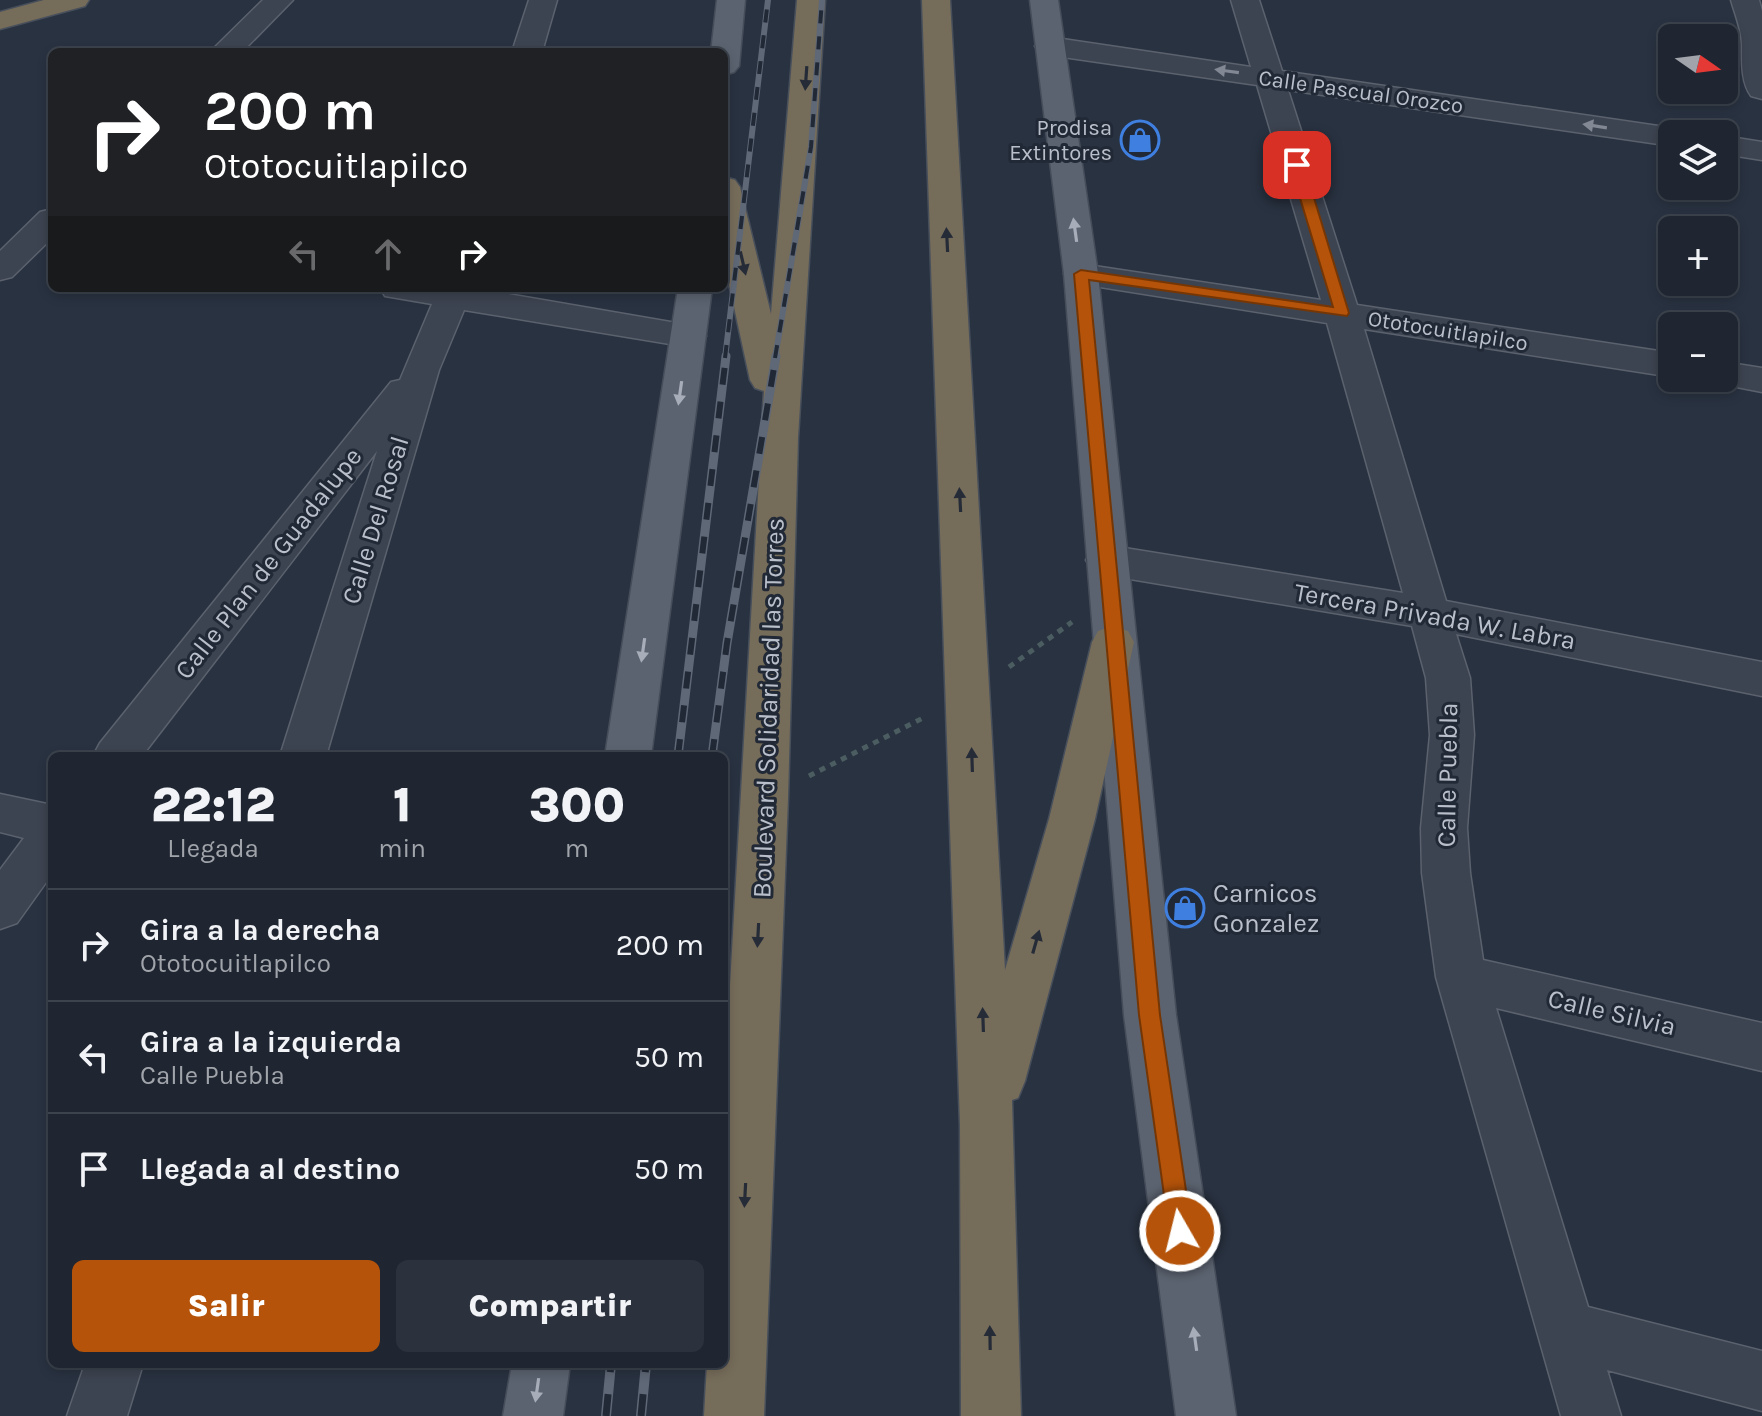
<!DOCTYPE html>
<html lang="es">
<meta charset="utf-8">
<style>
:root{--surface:#1f2631;--page:#2c323d;--text:#f1f3f6;--muted:#a1a5ab;--line:#3c434d;--accent:#b45309}
body{margin:0;font-family:Karla,sans-serif;background:var(--page);color:var(--text);height:100vh;display:flex;flex-direction:column;font-size:30px;white-space:nowrap}
*{box-sizing:border-box;margin:0}
p{font-size:26px;color:var(--muted)}
.icon{flex:none;width:44px;height:44px;fill:none;stroke:currentColor;stroke-width:2;stroke-linecap:round;stroke-linejoin:round}
.map{position:relative;flex:1;overflow:hidden}
.sheet{position:absolute;left:48px;top:752px;width:680px;height:616px;display:flex;flex-direction:column;background:var(--surface);border-radius:12px;box-shadow:0 4px 12px #0003,0 0 0 2px var(--line)}
.sheet>*{flex:none}
.top-card{position:absolute;left:48px;top:48px;width:680px;height:244px;border-radius:12px;box-shadow:0 4px 12px #0003,0 0 0 2px var(--line);background:#202124;color:#fff;overflow:hidden}
.needle{width:52px;rotate:104deg}
.buttons{position:absolute;left:1658px;top:24px;display:grid;gap:16px}
.buttons a{display:grid;place-items:center;width:80px;height:80px;border-radius:12px;background:var(--surface);box-shadow:0 4px 12px #0003,0 0 0 2px var(--line);font-size:40px}
.pin{position:absolute;display:grid;place-items:center;width:68px;height:68px;color:#fff;margin:-34px;border-radius:16px;box-shadow:0 4px 12px #0006}
.me{position:absolute;width:88px;margin:-44px;rotate:352deg;stroke-linejoin:round;filter:drop-shadow(0 0 6px #0008)}
.turn{display:flex;align-items:center;gap:28px;height:168px;padding:0 24px;font-size:36px}
.turn .icon{width:104px;height:104px;stroke-width:2.5}
.turn b{display:block;font-size:56px;line-height:68px}
.lanes{display:flex;align-items:center;height:76px;padding:0 24px;background:#0003;justify-content:center;gap:40px;direction:ltr}
.lanes .off{opacity:.35}
.eta{display:flex;justify-content:space-evenly;align-items:center;height:136px;text-align:center}
.eta b{font-size:48px;font-weight:800;line-height:56px}
.button{display:flex;gap:16px;margin-top:auto;padding:16px 24px}
.button a{flex:1;height:92px;border-radius:12px;background:var(--accent);color:#fff;font-size:32px;font-weight:800;line-height:92px;text-align:center}
.button a+a{background:var(--page);color:var(--text)}
ul{padding:0;list-style:none}
li{display:flex;align-items:center;gap:24px;height:112px;padding:0 24px;border-top:2px solid var(--line)}
li div{flex:1}
li b{display:block;font-size:30px}
li em{font-style:normal}
.map>svg:first-child{display:block}
.lines{fill:none;stroke-linecap:round;stroke-linejoin:round}
.minor-casing{stroke:#5b626e;stroke-width:3}
.major-casing{stroke:#464d5a;stroke-width:3}
.highway-casing{stroke:#474f5b;stroke-width:3}
.path{stroke:#4b5d60;stroke-width:5;stroke-dasharray:6 6;stroke-linecap:butt}
.minor{fill:#3d4451;fill-rule:evenodd}
.major{fill:#5b6370;fill-rule:evenodd}
.highway{fill:#766c5a;fill-rule:evenodd}
.rail-far2-casing{stroke:#5f6877;stroke-width:6}
.rail-far1-casing{stroke:#5f6877;stroke-width:9}
.rail-casing{stroke:#5f6877;stroke-width:10}
.rail-far2{stroke:#212936;stroke-width:4;stroke-dasharray:13;stroke-linecap:butt}
.rail-far1{stroke:#212936;stroke-width:6;stroke-dasharray:17;stroke-linecap:butt}
.rail{stroke:#212936;stroke-width:7;stroke-dasharray:22;stroke-linecap:butt}
.oneway{fill:#828894}
.oneway2{fill:#252c38}
.oneway3{fill:#a7adb9}
.route{fill:#b45309;stroke:#753606;stroke-width:2}
.labels{text-anchor:middle;stroke-width:6;stroke-linejoin:round;paint-order:stroke}
.far-street-label{font-size:22px;fill:#bac0cb;stroke:#212936}
.far-poi-label{font-size:22px;fill:#bac0cb;stroke:#212936;text-anchor:end}
.street-label{font-size:26px;fill:#bac0cb;stroke:#212936}
.poi-label{font-size:26px;fill:#bac0cb;stroke:#212936;text-anchor:start}
</style>
<div class="map">
<svg width="1762" height="1416" viewBox="0 0 1762 1416">
<rect width="100%" height="100%" fill="#293241"/>
<g class="lines">
<defs>
<g id="minor">
<path d="M 263,0 L 293,0 L 242,52 L 210,52 Z"/>
<path d="M 529,0 L 557,0 L 542,52 L 512,52 Z"/>
<path d="M 1231,0 L 1259,0 L 1282,71 L 1672,128 L 1685,134 L 1672,134 L 1672,146 L 1288,90 L 1357,305 L 1672,353 L 1672,377 L 1364,329 L 1446,601 L 1762,662 L 1762,696 L 1456,634 L 1470,678 L 1474,735 L 1467,828 L 1470,873 L 1483,960 L 1762,1023 L 1762,1071 L 1496,1008 L 1588,1307 L 1762,1351 L 1762,1411 L 1607,1370 L 1621,1416 L 1561,1416 L 1436,977 L 1422,873 L 1421,828 L 1430,735 L 1426,678 L 1412,626 L 1106,575 L 1092,570 L 1086,560 L 1092,550 L 1106,545 L 1403,593 L 1327,323 L 1081,284 L 1069,281 L 1064,274 L 1069,267 L 1081,264 L 1321,300 L 1257,85 L 1049,55 L 1039,52 L 1035,46 L 1039,40 L 1049,37 L 1251,67 Z"/>
<path d="M 1731,0 L 1759,0 L 1762,11 L 1762,99 L 1751,96 C 1741,82 1742,62 1742,45 C 1742,31 1735,14 1731,0 Z"/>
<path d="M 1724,136 L 1762,142 L 1762,160 L 1724,154 Z"/>
<path d="M 52,209 L 52,238 L 12,277 L 0,280 L 0,251 L 40,212 Z"/>
<path d="M 380,288 L 473,288 L 688,325 L 701,328 L 706,336 L 701,344 L 688,347 L 464,310 L 439,370 L 326,756 L 280,756 L 377,451 L 142,756 L 93,756 L 100,743 L 391,382 L 400,380 L 432,304 L 385,296 Z"/>
<path d="M 1724,362 L 1762,368 L 1762,392 L 1711,382 L 1708,378 L 1724,378 Z"/>
<path d="M 0,794 L 52,805 L 52,874 L 17,923 L 0,929 L 0,870 L 24,838 L 0,832 Z"/>
<path d="M 85,1364 L 143,1364 L 127,1416 L 67,1416 Z"/>
</g>
<g id="major">
<path d="M 717,0 L 745,0 L 739,66 L 734,72 L 724,75 L 724,52 L 711,52 Z"/>
<path d="M 1030,0 L 1058,0 L 1098,274 L 1176,1015 L 1236,1416 L 1176,1416 L 1124,1015 L 1064,274 Z"/>
<path d="M 678,288 L 712,288 L 651,756 L 605,756 Z"/>
<path d="M 512,1364 L 570,1364 L 563,1416 L 503,1416 Z"/>
</g>
<g id="highway">
<path d="M 44,0 L 89,0 L 85,6 L 0,29 L 0,12 Z"/>
<path d="M 797,0 L 825,0 L 798,438 L 788,798 L 764,1416 L 704,1416 L 707,1364 L 724,1364 L 724,1090 L 764,391 L 755,388 L 750,380 L 724,261 L 724,177 L 735,180 L 740,187 L 771,314 Z"/>
<path d="M 922,0 L 950,0 L 1005,970 L 1049,819 L 1092,642 L 1098,631 L 1113,626 L 1128,631 L 1134,642 L 1095,819 L 1025,1081 L 1018,1098 L 1012,1100 L 1021,1416 L 961,1416 L 960,1125 Z"/>
</g>
</defs>
<use href="#minor" class="minor-casing"/>
<use href="#major" class="major-casing"/>
<use href="#highway" class="highway-casing"/>
<g class="path">
<path d="M 1009,667 L 1072,622"/>
<path d="M 809,776 L 925,717"/>
</g>
<use href="#minor" class="minor"/>
<use href="#major" class="major"/>
<use href="#highway" class="highway"/>
<defs>
<g id="rail-far2">
<path d="M 725,358 L 768,0"/>
<path d="M 775,358 L 811,147 L 822,0"/>
</g>
<g id="rail-far1">
<path d="M 678,756 L 726,356"/>
<path d="M 712,756 L 727,643 L 776,356"/>
</g>
<g id="rail">
<path d="M 606,1416 L 611,1364"/>
<path d="M 641,1416 L 646,1364"/>
</g>
</defs>
<use href="#rail-far2" class="rail-far2-casing"/>
<use href="#rail-far1" class="rail-far1-casing"/>
<use href="#rail" class="rail-casing"/>
<use href="#rail-far2" class="rail-far2"/>
<use href="#rail-far1" class="rail-far1"/>
<use href="#rail" class="rail"/>
</g>
<defs><path id="oneway-solid" d="M-6-.8H1V-3.2L6.5 0L1 3.2V.8H-6Z" transform="scale(2)"/></defs>
<g class="oneway">
<use href="#oneway-solid" transform="translate(1227 71) rotate(-172)"/>
<use href="#oneway-solid" transform="translate(1595 126) rotate(-171)"/>
</g>
<g class="oneway2">
<use href="#oneway-solid" transform="translate(806 78) rotate(94)"/>
<use href="#oneway-solid" transform="translate(947 240) rotate(-93)"/>
<use href="#oneway-solid" transform="translate(743 263) rotate(77)"/>
<use href="#oneway-solid" transform="translate(960 500) rotate(-93)"/>
<use href="#oneway-solid" transform="translate(972 760) rotate(-92)"/>
<use href="#oneway-solid" transform="translate(758 935) rotate(93)"/>
<use href="#oneway-solid" transform="translate(1036 942) rotate(-74)"/>
<use href="#oneway-solid" transform="translate(983 1020) rotate(-92)"/>
<use href="#oneway-solid" transform="translate(745 1195) rotate(93)"/>
<use href="#oneway-solid" transform="translate(990 1338) rotate(-91)"/>
</g>
<g class="oneway3">
<use href="#oneway-solid" transform="translate(1075 230) rotate(-98)"/>
<use href="#oneway-solid" transform="translate(680 393) rotate(98)"/>
<use href="#oneway-solid" transform="translate(643 650) rotate(98)"/>
<use href="#oneway-solid" transform="translate(1195 1339) rotate(-98)"/>
<use href="#oneway-solid" transform="translate(537 1390) rotate(98)"/>
</g>
<path class="route" d="M 1297,161 L 1304,165 L 1349,313 L 1347,316 L 1089,280 L 1160,1015 L 1192,1231 L 1188,1239 L 1180,1243 L 1172,1239 L 1169,1231 L 1139,1015 L 1074,274 L 1081,270 L 1333,307 L 1290,165 Z"/>
<defs>
<symbol id="shop-ring" viewBox="-11 -11 22 22"><circle r="9.5" fill="#212936" stroke="#3f7fe0" stroke-width="1.5"/><path d="M-5-2.5h2.3a2.7 3.5 0 0 1 5.4 0H5L5.5 6h-11ZM-1.5-2.5h3a1.5 2.3 0 0 0-3 0Z" fill="#3f7fe0"/></symbol>
</defs>
<g fill-rule="evenodd">
<use href="#shop-ring" x="1118" y="118" width="44" height="44"/>
<use href="#shop-ring" x="1163" y="886" width="44" height="44"/>
</g>
<g class="labels">
<g class="far-street-label">
<text transform="translate(1361 91) rotate(8)" y="8">Calle Pascual Orozco</text>
<text transform="translate(1448 330) rotate(9)" y="8">Ototocuitlapilco</text>
</g>
<g class="far-poi-label">
<text x="1112" y="135">Prodisa<tspan x="1112" dy="25">Extintores</tspan></text>
</g>
<g class="street-label">
<text transform="translate(375 520) rotate(-73)" y="9">Calle Del Rosal</text>
<text transform="translate(268 563) rotate(-52)" y="9">Calle Plan de Guadalupe</text>
<text transform="translate(1435 616) rotate(10)" y="9">Tercera Privada W. Labra</text>
<text transform="translate(768 708) rotate(-88)" y="9">Boulevard Solidaridad las Torres</text>
<text transform="translate(1447 775) rotate(-89)" y="9">Calle Puebla</text>
<text transform="translate(1612 1012) rotate(13)" y="9">Calle Silvia</text>
</g>
<g class="poi-label">
<text x="1213" y="902">Carnicos<tspan x="1213" dy="30">Gonzalez</tspan></text>
</g>
</g>
</svg>
<div class="buttons">
<a><svg class="needle" viewBox="-14 -14 28 28"><path d="M0-13l5 13h-10z" fill="#e53935"/><path d="M0 13l5-13h-10z" fill="#a1a5ab"/></svg></a>
<a><svg class="icon" aria-label="layers" viewBox="0 0 24 24"><path d="M12 4l9 5-9 5-9-5zM3 14l9 5 9-5"/></svg></a>
<a>+</a>
<a>−</a>
</div>
<div class="pin" style="left:1297px;top:165px;background:#d93025"><svg class="icon" aria-label="arrive" viewBox="0 0 24 24"><path d="M6 21V4h12l-3 4 3 4H6"/></svg></div>
<svg class="me" style="left:1180px;top:1231px" viewBox="-20 -20 40 40"><circle r="17" fill="#b45309" stroke="#fff" stroke-width="3"/><path d="M0-11L8 9 0 5-8 9z" fill="#fff"/></svg>
<div class="top-card">
<div class="turn"><svg class="icon" aria-label="right" viewBox="0 0 24 24"><path d="M7 20v-9h11M14 6l5 5-5 5"/></svg><div><b>200 m</b>Ototocuitlapilco</div></div>
<div class="lanes"><svg class="icon off" aria-label="left" viewBox="0 0 24 24"><path d="M17 20v-9H6M10 6l-5 5 5 5"/></svg><svg class="icon off" aria-label="ahead" viewBox="0 0 24 24"><path d="M12 20V5M6 11l6-6 6 6"/></svg><svg class="icon" aria-label="right" viewBox="0 0 24 24"><path d="M7 20v-9h11M14 6l5 5-5 5"/></svg></div>
</div>
<section class="sheet">
<div class="eta">
<div><b>22:12</b><p>Llegada</p></div>
<div><b>1</b><p>min</p></div>
<div><b>300</b><p>m</p></div>
</div>
<ul>
<li><svg class="icon" aria-label="right" viewBox="0 0 24 24"><path d="M7 20v-9h11M14 6l5 5-5 5"/></svg><div><b>Gira a la derecha</b><p>Ototocuitlapilco</p></div><em>200 m</em></li>
<li><svg class="icon" aria-label="left" viewBox="0 0 24 24"><path d="M17 20v-9H6M10 6l-5 5 5 5"/></svg><div><b>Gira a la izquierda</b><p>Calle Puebla</p></div><em>50 m</em></li>
<li><svg class="icon" aria-label="arrive" viewBox="0 0 24 24"><path d="M6 21V4h12l-3 4 3 4H6"/></svg><div><b>Llegada al destino</b></div><em>50 m</em></li>
</ul>
<div class="button"><a>Salir</a><a>Compartir</a></div>
</section>
</div>
